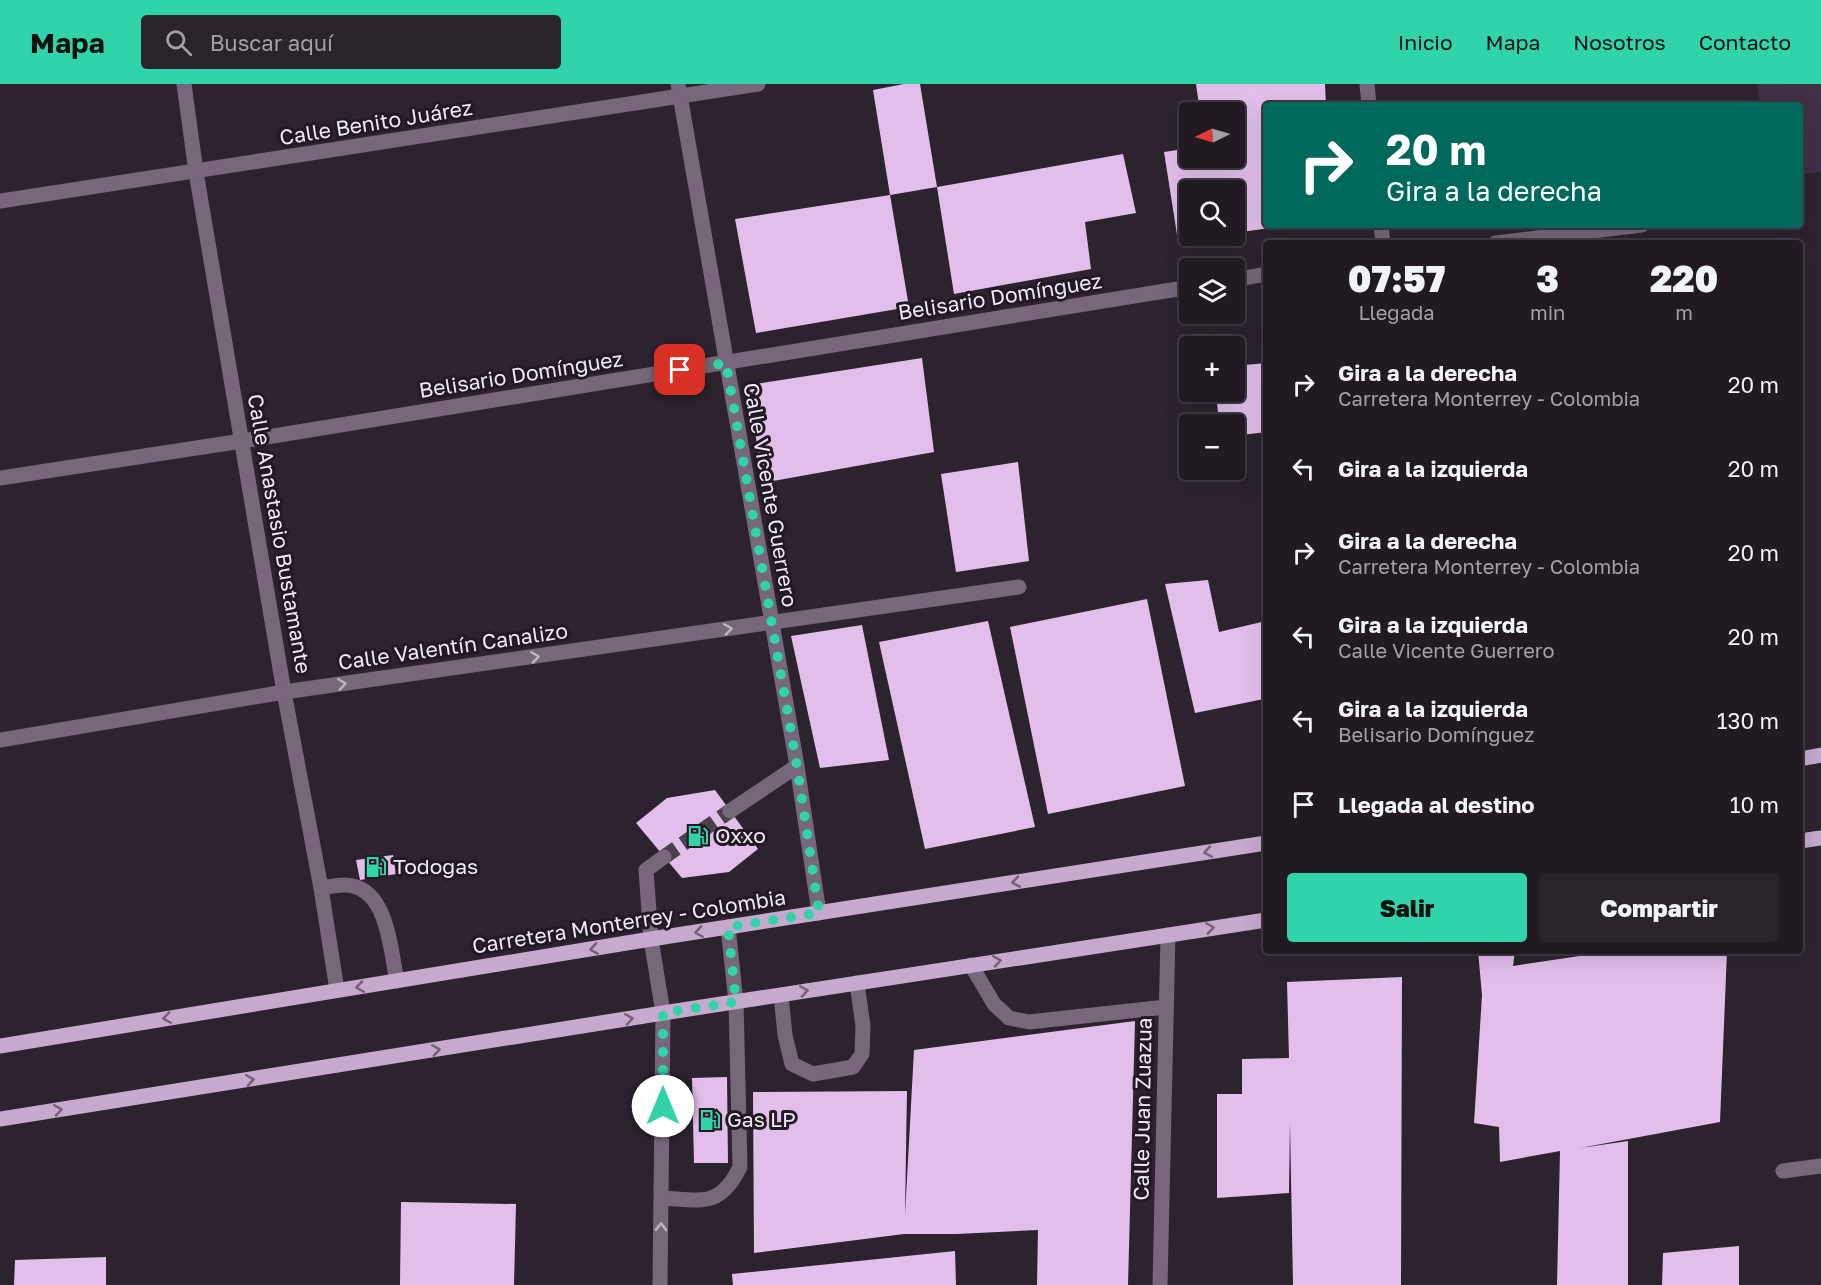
<!DOCTYPE html>
<html lang="es">
<meta charset="utf-8">
<style>
:root{--surface:#211a22;--page:#29232a;--text:#f1f3f6;--muted:#a2a1a5;--line:#3e3840;--accent:#31d4a9}
body{margin:0;font-family:"Golos Text",sans-serif;background:var(--page);color:var(--text);height:100vh;display:flex;flex-direction:column;font-size:22px;white-space:nowrap}
*{box-sizing:border-box;margin:0}
p{font-size:20px;color:var(--muted)}
.icon{flex:none;width:33px;height:33px;fill:none;stroke:currentColor;stroke-width:2;stroke-linecap:round;stroke-linejoin:round}
.map{position:relative;flex:1;overflow:hidden}
.side{position:absolute;left:1263px;top:156px;width:540px;height:714px;display:flex;flex-direction:column;background:var(--surface);border-radius:6px;box-shadow:0 6px 24px #0002,0 0 0 2px var(--line)}
.side>*{flex:none}
.guide{position:absolute;left:1263px;top:18px;width:540px;height:126px;border-radius:6px;box-shadow:0 6px 24px #0002,0 0 0 2px var(--line);background:#00695c;color:#fff;overflow:hidden}
.needle{width:39px;rotate:265deg}
.fabs{position:absolute;left:1179px;top:18px;display:grid;gap:12px}
.fabs a{display:grid;place-items:center;width:66px;height:66px;border-radius:6px;background:var(--surface);box-shadow:0 6px 24px #0002,0 0 0 2px var(--line);font-size:30px}
.pin{position:absolute;display:grid;place-items:center;width:51px;height:51px;color:#fff;margin:-26px;border-radius:12px;box-shadow:0 3px 9px #0006}
.me{position:absolute;width:66px;margin:-33px;rotate:0deg;stroke-linejoin:round;filter:drop-shadow(0 0 4px #0008)}
.turn{display:flex;align-items:center;gap:21px;height:126px;padding:0 24px;font-size:27px}
.turn .icon{width:78px;height:78px;stroke-width:2.5}
.turn b{display:block;font-size:42px;line-height:51px}
.eta{display:flex;justify-content:space-evenly;align-items:center;height:102px;text-align:center}
.eta b{font-size:36px;font-weight:800;line-height:42px}
.cta{display:flex;gap:12px;margin-top:auto;padding:12px 24px}
.cta a{flex:1;height:69px;border-radius:6px;background:var(--accent);color:#111;font-size:24px;font-weight:800;line-height:69px;text-align:center}
.cta a+a{background:var(--page);color:var(--text)}
ul{padding:0;list-style:none}
li{display:flex;align-items:center;gap:18px;height:84px;padding:0 24px}
li div{flex:1}
li b{display:block;font-size:22px}
li em{font-style:normal}
header{display:flex;align-items:center;gap:36px;box-sizing:border-box;height:84px;padding:0 30px;background:var(--accent);color:#111}
header strong{font-size:28px}
nav{display:flex;gap:33px;margin-inline-start:auto;font-size:21px}
.search{width:420px;height:54px;background:var(--page);display:flex;align-items:center;gap:15px;box-sizing:border-box;padding:0 21px;border-radius:6px;color:var(--muted);font-size:22px}
.map>svg:first-child{display:block}
.green{fill:#412f45}
.building{fill:#e2bfea}
.lines{fill:none;stroke-linecap:round;stroke-linejoin:round}
.minor-tunnel{stroke:#49414b;stroke-width:15;stroke-dasharray:15 8;stroke-linecap:butt}
.minor{stroke:#766879;stroke-width:15}
.major{stroke:#c6a9cc;stroke-width:15}
.oneway{stroke:#bfb5c1}
.oneway2{stroke:#746178}
.route{stroke:#31d4a9;stroke-width:10;stroke-dasharray:0 18}
.labels{text-anchor:middle;stroke-width:6;stroke-linejoin:round;paint-order:stroke}
.street-label{font-size:21px;fill:#efe9f1;stroke:#221925}
.poi-label{font-size:21px;fill:#efe9f1;stroke:#221925;text-anchor:start}
</style>
<header>
<strong>Mapa</strong>
<div class="search"><svg class="icon" aria-label="search" viewBox="0 0 24 24"><circle cx="10" cy="10" r="6"/><path d="M15 15l6 6"/></svg>Buscar aquí</div>
<nav><a>Inicio</a><a>Mapa</a><a>Nosotros</a><a>Contacto</a></nav>
</header>
<div class="map">
<svg width="1821" height="1201" viewBox="0 0 1821 1201">
<rect width="100%" height="100%" fill="#2c232e"/>
<path class="green" d="M 1757,0 L 1821,0 L 1821,88 L 1800,90 L 1800,21 L 1759,21 Z"/>
<g class="building">
<path d="M 904,0 L 920,0 L 937,103 L 890,111 L 909,223 L 756,249 L 735,135 L 890,111 L 873,6 Z"/>
<path d="M 1196,0 L 1325,0 L 1326,21 L 1266,21 L 1266,141 L 1284,142 L 1234,149 L 1234,106 L 1190,106 L 1190,152 L 1207,153 L 1178,157 L 1164,68 L 1190,64 L 1190,74 L 1234,74 L 1234,28 L 1200,28 Z"/>
<path d="M 1123,70 L 1136,129 L 1085,138 L 1091,185 L 954,210 L 937,103 Z"/>
<path d="M 922,274 L 934,368 L 762,399 L 749,301 Z"/>
<path d="M 1266,279 L 1266,348 L 1234,352 L 1234,340 L 1219,340 L 1216,308 L 1234,308 L 1234,282 Z"/>
<path d="M 1018,378 L 1029,477 L 956,488 L 941,390 Z"/>
<path d="M 1208,496 L 1219,548 L 1266,537 L 1266,619 L 1264,615 L 1195,629 L 1165,500 Z"/>
<path d="M 1147,515 L 1185,702 L 1048,730 L 1010,543 Z"/>
<path d="M 988,537 L 1035,743 L 925,765 L 879,558 Z"/>
<path d="M 862,541 L 889,676 L 820,684 L 791,552 Z"/>
<path d="M 715,706 L 758,765 L 729,788 L 682,794 L 636,739 L 667,714 Z"/>
<path d="M 393,771 L 396,790 L 360,796 L 356,776 Z"/>
<path d="M 1478,867 L 1515,867 L 1513,882 L 1613,867 L 1727,867 L 1720,1038 L 1580,1064 L 1628,1057 L 1628,1201 L 1557,1201 L 1560,1067 L 1500,1078 L 1499,1043 L 1474,1039 L 1482,911 Z"/>
<path d="M 1402,893 L 1401,1201 L 1293,1201 L 1290,1038 L 1289,1109 L 1217,1114 L 1217,1010 L 1242,1010 L 1242,975 L 1289,974 L 1287,898 Z"/>
<path d="M 1135,937 L 1128,1201 L 1037,1201 L 1038,1146 L 957,1150 L 904,1150 L 754,1169 L 753,1008 L 907,1007 L 905,1131 L 914,966 Z"/>
<path d="M 727,993 L 728,1079 L 694,1079 L 692,994 Z"/>
<path d="M 401,1118 L 516,1120 L 514,1201 L 400,1201 Z"/>
<path d="M 1739,1162 L 1739,1201 L 1662,1201 L 1663,1169 Z"/>
<path d="M 955,1167 L 956,1201 L 733,1201 L 732,1190 Z"/>
<path d="M 106,1173 L 106,1201 L 14,1201 L 15,1176 Z"/>
</g>
<g class="lines">
<path class="minor-tunnel" d="M 664,773 L 730,727"/>
<g class="minor">
<path d="M 184,0 L 196,88 L 284,608 L 321,804 L 337,906"/>
<path d="M 678,0 L 797,682 L 819,829"/>
<path d="M 1367,0 L 1369,21"/>
<path d="M 0,117 L 758,0"/>
<path d="M 1381,141 L 1383,159"/>
<path d="M 1495,159 L 1642,141"/>
<path d="M 1234,196 L 1266,190"/>
<path d="M 0,394 L 242,357 L 1190,203"/>
<path d="M 0,656 L 284,608 L 1019,503"/>
<path d="M 730,727 L 797,682"/>
<path d="M 321,804 C 328,803 337,801 344,801 C 388,801 390,865 397,897"/>
<path d="M 971,881 L 994,920 L 1009,934 L 1029,938 L 1166,923"/>
<path d="M 781,911 L 785,951 L 792,980 L 813,990 L 853,983 L 862,970 L 863,942 L 857,899"/>
<path d="M 1783,1087 L 1821,1082"/>
<path d="M 662,1114 C 702,1116 720,1124 740,1083 L 736,918 L 728,843"/>
<path d="M 660,1201 L 663,929 L 651,855 L 646,786 L 664,773"/>
<path d="M 1160,1201 L 1168,851"/>
</g>
<g class="major">
<path d="M 1800,675 L 1821,671"/>
<path d="M 1800,757 L 1821,754"/>
<path d="M 0,962 L 651,855 L 1266,759"/>
<path d="M 0,1035 L 663,929 L 1266,836"/>
</g>
</g>
<defs><path id="oneway-chevron" d="M-2-3.5L2.5 0L-2 3.5" fill="none" stroke-width="1.6" stroke-linecap="round" stroke-linejoin="round" transform="scale(1.5)"/></defs>
<g class="oneway">
<use href="#oneway-chevron" transform="translate(728 545) rotate(-8)"/>
<use href="#oneway-chevron" transform="translate(535 573) rotate(-8)"/>
<use href="#oneway-chevron" transform="translate(342 600) rotate(-8)"/>
<use href="#oneway-chevron" transform="translate(661 1143) rotate(-89)"/>
</g>
<g class="oneway2">
<use href="#oneway-chevron" transform="translate(1208 768) rotate(171)"/>
<use href="#oneway-chevron" transform="translate(1016 798) rotate(171)"/>
<use href="#oneway-chevron" transform="translate(1210 844) rotate(-8)"/>
<use href="#oneway-chevron" transform="translate(699 848) rotate(171)"/>
<use href="#oneway-chevron" transform="translate(594 865) rotate(171)"/>
<use href="#oneway-chevron" transform="translate(997 877) rotate(-9)"/>
<use href="#oneway-chevron" transform="translate(360 903) rotate(171)"/>
<use href="#oneway-chevron" transform="translate(804 907) rotate(-9)"/>
<use href="#oneway-chevron" transform="translate(167 934) rotate(171)"/>
<use href="#oneway-chevron" transform="translate(629 935) rotate(-9)"/>
<use href="#oneway-chevron" transform="translate(436 966) rotate(-9)"/>
<use href="#oneway-chevron" transform="translate(250 996) rotate(-9)"/>
<use href="#oneway-chevron" transform="translate(58 1026) rotate(-9)"/>
</g>
<g class="lines">
<path class="route" d="M 663,1022 L 663,929 L 736,918 L 728,843 L 819,829 L 797,682 L 726,279 L 680,286"/>
</g>
<defs>
<symbol id="fuel-bare" viewBox="-9 -9 18 18"><path d="M-5.5-6h7V0h2V4h1.3V-2.5L3-4.5l.8-.8L6-3V5H2.5V1h-1V6h-7ZM-4.2-4.7v3.2H.2V-4.7Z" fill="#31d4a9" stroke="#221925" stroke-width="2.5" paint-order="stroke"/></symbol>
</defs>
<g fill-rule="evenodd">
<use href="#fuel-bare" x="683" y="737" width="30" height="30"/>
<use href="#fuel-bare" x="361" y="768" width="30" height="30"/>
<use href="#fuel-bare" x="695" y="1021" width="30" height="30"/>
</g>
<g class="labels">
<g class="street-label">
<text transform="translate(376 39) rotate(-9)" y="7">Calle Benito Juárez</text>
<text transform="translate(1000 213) rotate(-9)" y="7">Belisario Domínguez</text>
<text transform="translate(521 291) rotate(-9)" y="7">Belisario Domínguez</text>
<text transform="translate(770 411) rotate(80)" y="7">Calle Vicente Guerrero</text>
<text transform="translate(279 450) rotate(80)" y="7">Calle Anastasio Bustamante</text>
<text transform="translate(453 563) rotate(-8)" y="7">Calle Valentín Canalizo</text>
<text transform="translate(629 838) rotate(-9)" y="7">Carretera Monterrey - Colombia</text>
<text transform="translate(1143 1025) rotate(-89)" y="7">Calle Juan Zuazua</text>
</g>
<g class="poi-label">
<text x="715" y="759">Oxxo</text>
<text x="393" y="790">Todogas</text>
<text x="727" y="1043">Gas LP</text>
</g>
</g>
</svg>
<div class="fabs">
<a><svg class="needle" viewBox="-14 -14 28 28"><path d="M0-13l5 13h-10z" fill="#e53935"/><path d="M0 13l5-13h-10z" fill="#a2a1a5"/></svg></a>
<a><svg class="icon" aria-label="search" viewBox="0 0 24 24"><circle cx="10" cy="10" r="6"/><path d="M15 15l6 6"/></svg></a>
<a><svg class="icon" aria-label="layers" viewBox="0 0 24 24"><path d="M12 4l9 5-9 5-9-5zM3 14l9 5 9-5"/></svg></a>
<a>+</a>
<a>−</a>
</div>
<div class="pin" style="left:680px;top:286px;background:#d93025"><svg class="icon" aria-label="arrive" viewBox="0 0 24 24"><path d="M6 21V4h12l-3 4 3 4H6"/></svg></div>
<svg class="me" style="left:663px;top:1022px" viewBox="-20 -20 40 40"><circle r="19" fill="#fff"/><path d="M0-13L10 11 0 6-10 11z" fill="#31d4a9"/></svg>
<div class="guide">
<div class="turn"><svg class="icon" aria-label="right" viewBox="0 0 24 24"><path d="M7 20v-9h11M14 6l5 5-5 5"/></svg><div><b>20 m</b>Gira a la derecha</div></div>
</div>
<section class="side">
<div class="eta">
<div><b>07:57</b><p>Llegada</p></div>
<div><b>3</b><p>min</p></div>
<div><b>220</b><p>m</p></div>
</div>
<ul>
<li><svg class="icon" aria-label="right" viewBox="0 0 24 24"><path d="M7 20v-9h11M14 6l5 5-5 5"/></svg><div><b>Gira a la derecha</b><p>Carretera Monterrey - Colombia</p></div><em>20 m</em></li>
<li><svg class="icon" aria-label="left" viewBox="0 0 24 24"><path d="M17 20v-9H6M10 6l-5 5 5 5"/></svg><div><b>Gira a la izquierda</b></div><em>20 m</em></li>
<li><svg class="icon" aria-label="right" viewBox="0 0 24 24"><path d="M7 20v-9h11M14 6l5 5-5 5"/></svg><div><b>Gira a la derecha</b><p>Carretera Monterrey - Colombia</p></div><em>20 m</em></li>
<li><svg class="icon" aria-label="left" viewBox="0 0 24 24"><path d="M17 20v-9H6M10 6l-5 5 5 5"/></svg><div><b>Gira a la izquierda</b><p>Calle Vicente Guerrero</p></div><em>20 m</em></li>
<li><svg class="icon" aria-label="left" viewBox="0 0 24 24"><path d="M17 20v-9H6M10 6l-5 5 5 5"/></svg><div><b>Gira a la izquierda</b><p>Belisario Domínguez</p></div><em>130 m</em></li>
<li><svg class="icon" aria-label="arrive" viewBox="0 0 24 24"><path d="M6 21V4h12l-3 4 3 4H6"/></svg><div><b>Llegada al destino</b></div><em>10 m</em></li>
</ul>
<div class="cta"><a>Salir</a><a>Compartir</a></div>
</section>
</div>
